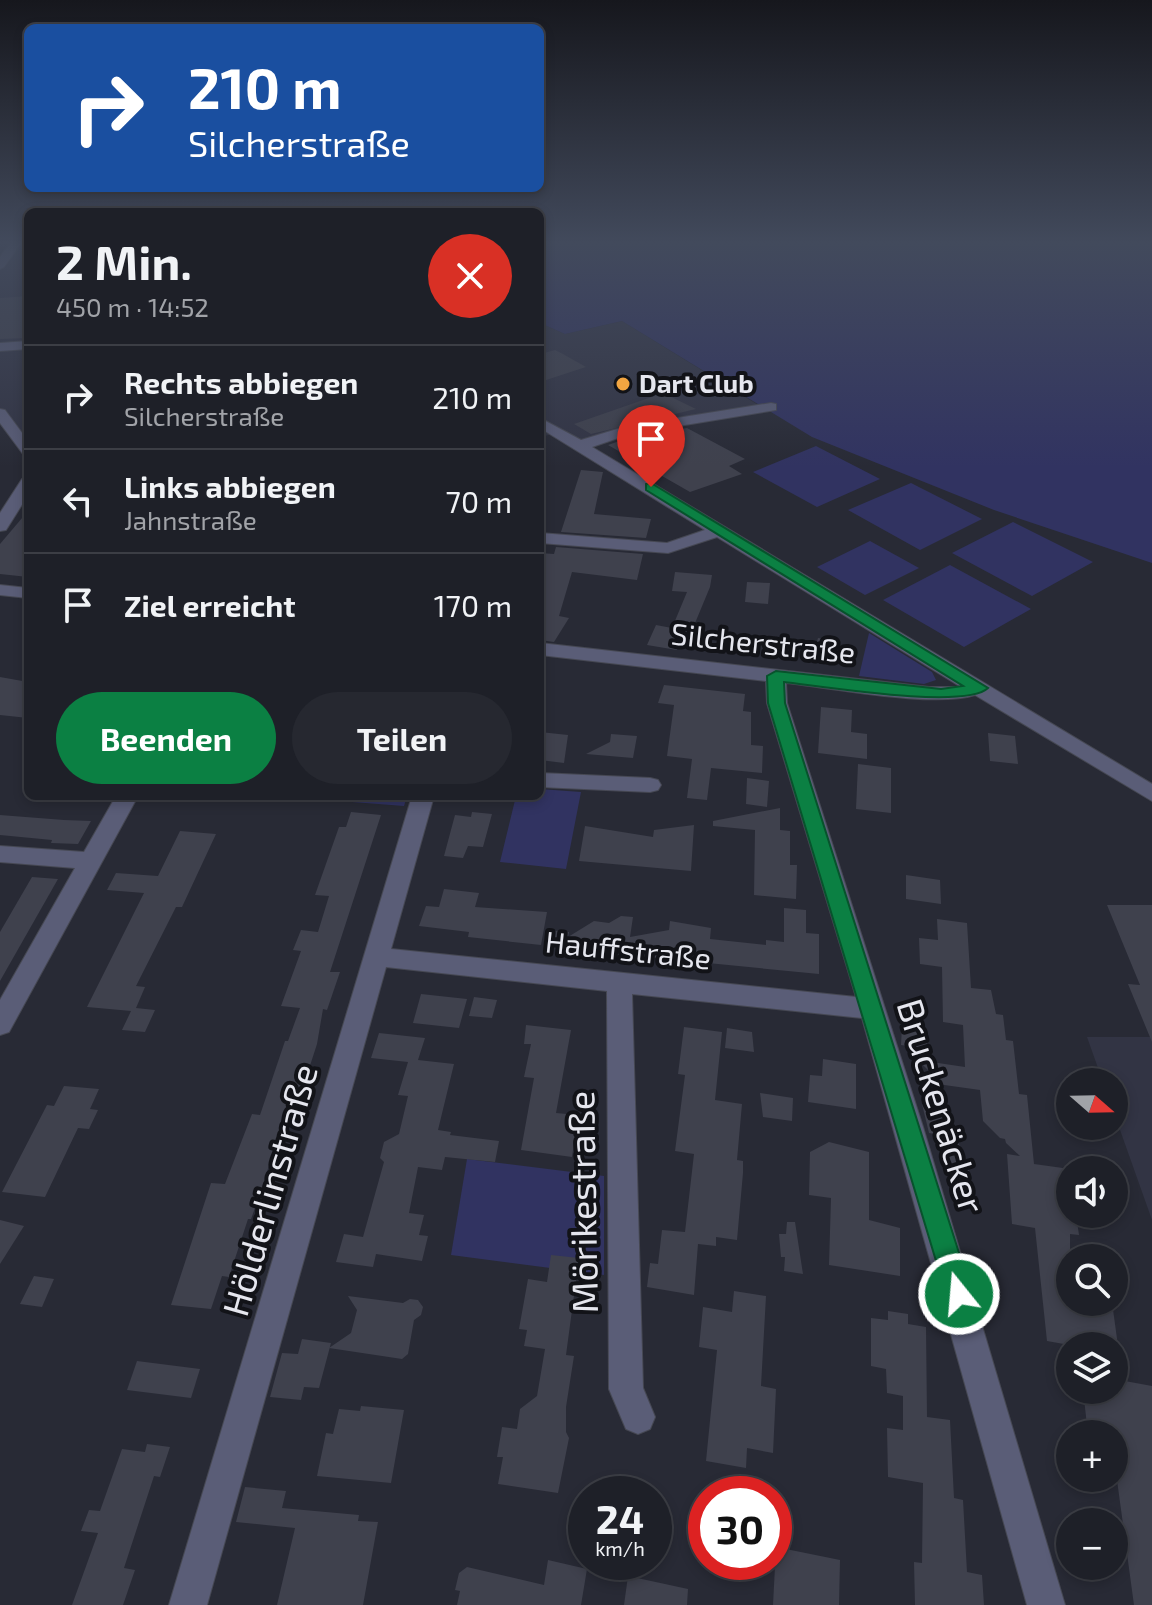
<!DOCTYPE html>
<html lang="de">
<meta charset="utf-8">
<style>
:root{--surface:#1e2028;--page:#262830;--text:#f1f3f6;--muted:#a1a3a8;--line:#3c3e45;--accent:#0b8043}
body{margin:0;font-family:"Exo 2",sans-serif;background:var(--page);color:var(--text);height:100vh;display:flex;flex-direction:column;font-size:30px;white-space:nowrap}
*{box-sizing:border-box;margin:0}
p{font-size:26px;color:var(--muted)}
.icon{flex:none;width:44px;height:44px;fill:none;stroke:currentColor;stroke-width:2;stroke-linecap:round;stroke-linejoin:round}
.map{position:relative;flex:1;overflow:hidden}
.panel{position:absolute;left:24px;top:208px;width:520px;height:592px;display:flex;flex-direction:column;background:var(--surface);border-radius:12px;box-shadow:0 4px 12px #0003,0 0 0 2px var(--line)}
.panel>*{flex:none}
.hud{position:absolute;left:24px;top:24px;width:520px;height:168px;border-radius:12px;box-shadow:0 4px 12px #0003,0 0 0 2px var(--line);background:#1a4fa0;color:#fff;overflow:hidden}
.needle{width:52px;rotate:110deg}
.buttons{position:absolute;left:1056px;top:1068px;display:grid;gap:16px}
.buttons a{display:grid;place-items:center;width:72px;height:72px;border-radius:50%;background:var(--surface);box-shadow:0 4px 12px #0003,0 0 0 2px var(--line);font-size:40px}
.speed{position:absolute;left:568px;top:1476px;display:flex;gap:16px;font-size:40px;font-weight:700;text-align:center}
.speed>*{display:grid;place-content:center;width:104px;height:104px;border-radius:50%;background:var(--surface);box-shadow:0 4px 12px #0003,0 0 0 2px var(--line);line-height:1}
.speed small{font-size:20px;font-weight:400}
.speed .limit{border:12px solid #d22;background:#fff;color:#111}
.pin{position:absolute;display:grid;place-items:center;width:68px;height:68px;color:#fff;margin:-82px -34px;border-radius:50% 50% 50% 0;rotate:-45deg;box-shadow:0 0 8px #0007}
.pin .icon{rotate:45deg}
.me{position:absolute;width:88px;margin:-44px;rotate:343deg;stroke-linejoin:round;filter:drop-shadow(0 0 6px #0008)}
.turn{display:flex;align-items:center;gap:28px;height:168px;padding:0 32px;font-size:36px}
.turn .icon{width:104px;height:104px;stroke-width:2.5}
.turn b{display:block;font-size:56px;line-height:68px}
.round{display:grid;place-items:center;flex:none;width:84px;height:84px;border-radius:42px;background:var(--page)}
.overview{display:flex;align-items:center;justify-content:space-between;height:136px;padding:0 32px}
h1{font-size:48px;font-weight:700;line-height:60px}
.button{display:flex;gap:16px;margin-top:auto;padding:16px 32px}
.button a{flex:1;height:92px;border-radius:48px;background:var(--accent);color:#fff;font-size:32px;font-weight:700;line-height:92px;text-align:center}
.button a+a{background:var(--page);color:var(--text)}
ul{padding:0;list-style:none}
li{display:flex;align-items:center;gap:24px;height:104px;padding:0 32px;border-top:2px solid var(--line)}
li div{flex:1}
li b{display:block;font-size:30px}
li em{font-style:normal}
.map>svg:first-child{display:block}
.built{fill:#323444}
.green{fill:#313361}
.building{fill:#3f414d}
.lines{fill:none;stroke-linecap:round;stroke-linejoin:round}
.minor-casing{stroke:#464853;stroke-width:2}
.minor{fill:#5a5d77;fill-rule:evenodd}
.route{fill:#0b8043;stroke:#07532c;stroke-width:2}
.poi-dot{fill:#f2a541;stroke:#121318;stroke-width:3}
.labels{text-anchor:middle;stroke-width:8;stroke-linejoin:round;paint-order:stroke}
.far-poi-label{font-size:26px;font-weight:bold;fill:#e5e6ee;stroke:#121318;text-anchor:start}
.street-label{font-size:30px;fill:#e5e6ee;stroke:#121318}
.near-street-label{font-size:36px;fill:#e5e6ee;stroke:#121318}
</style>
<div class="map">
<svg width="1152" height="1605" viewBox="0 0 1152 1605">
<rect width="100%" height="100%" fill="#282a35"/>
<g class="built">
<path d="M 17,242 L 28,242 L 28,437 L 21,438 L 0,413 L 0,265 Z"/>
<path d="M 622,321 L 763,408 L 677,422 L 582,445 L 558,433 L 540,437 L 540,323 L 565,334 Z"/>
<path d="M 1087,1037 L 1152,1037 L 1152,1220 L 1114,1113 L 1114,1082 L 1103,1082 Z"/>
</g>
<g class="green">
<path d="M 540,242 L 1152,242 L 1152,563 L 994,510 L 812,437 L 622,321 L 565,334 L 540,323 Z"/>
<path d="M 816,446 L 880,479 L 817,507 L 753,472 Z"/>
<path d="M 911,483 L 982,519 L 920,550 L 848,510 Z"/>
<path d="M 1013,522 L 1093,562 L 1032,596 L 952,553 Z"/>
<path d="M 870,541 L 919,568 L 865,595 L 817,567 Z"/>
<path d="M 950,565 L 1031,609 L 964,647 L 883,600 Z"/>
<path d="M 869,633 L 932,672 L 936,680 L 924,684 L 859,676 Z"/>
<path d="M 540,789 L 581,792 L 566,869 L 500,862 L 516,796 L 540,796 Z"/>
<path d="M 274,796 L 407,796 L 404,806 Z"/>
<path d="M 467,1159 L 604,1176 L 604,1275 L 451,1255 Z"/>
</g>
<g class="building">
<path d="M 28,296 L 28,338 L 0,339 L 0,298 Z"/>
<path d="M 555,350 L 563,354 L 586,367 L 540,382 L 540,354 Z"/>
<path d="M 663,393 L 696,409 L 591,434 L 574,424 Z"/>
<path d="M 687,428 L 745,459 L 729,466 L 742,474 L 690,492 L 608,445 L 631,437 Z"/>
<path d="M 581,470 L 603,472 L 594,514 L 651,519 L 646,538 L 561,532 Z"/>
<path d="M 28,511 L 28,577 L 0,574 L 0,544 Z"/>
<path d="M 556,547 L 643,554 L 637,580 L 572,572 L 559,616 L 569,618 L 554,642 L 540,640 L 540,553 L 554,554 Z"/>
<path d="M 675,572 L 712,575 L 710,587 L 688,640 L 682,639 L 677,650 L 647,645 L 656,625 L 672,628 L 687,592 L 672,591 Z"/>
<path d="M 747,582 L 770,583 L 768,604 L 745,602 Z"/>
<path d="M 818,638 L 836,641 L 832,658 L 813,655 Z"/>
<path d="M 0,677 L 28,682 L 28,718 L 0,715 Z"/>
<path d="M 664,685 L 745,694 L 743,711 L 751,712 L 751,745 L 763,746 L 762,773 L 711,768 L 707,800 L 687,798 L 692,759 L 667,756 L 674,705 L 658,703 Z"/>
<path d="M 821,707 L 852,710 L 851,732 L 867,734 L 867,759 L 818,753 Z"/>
<path d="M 540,732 L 568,735 L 564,763 L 540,760 Z"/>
<path d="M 988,733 L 1015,736 L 1018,764 L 990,761 Z"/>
<path d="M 611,734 L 637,736 L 633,758 L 586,754 L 610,742 Z"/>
<path d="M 858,764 L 891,768 L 891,813 L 856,809 Z"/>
<path d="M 747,778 L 769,781 L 767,807 L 746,804 Z"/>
<path d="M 780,808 L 780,830 L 790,831 L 790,865 L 797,865 L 796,899 L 754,895 L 755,830 L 713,826 L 713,821 Z"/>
<path d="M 351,812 L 381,815 L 330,972 L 340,972 L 327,1010 L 323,1009 L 317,1044 L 283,1149 L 274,1148 L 262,1189 L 266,1189 L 260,1209 L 255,1208 L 251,1219 L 248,1219 L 229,1277 L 222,1276 L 211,1309 L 171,1305 L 211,1183 L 225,1184 L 252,1114 L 260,1115 L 285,1041 L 288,1041 L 300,1008 L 281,1006 L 301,951 L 293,950 L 301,930 L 318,932 L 329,896 L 315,895 L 339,827 L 346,827 Z"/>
<path d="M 472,812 L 492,814 L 483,847 L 468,846 L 463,858 L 444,856 L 455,815 L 471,817 Z"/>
<path d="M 0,815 L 64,820 L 91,821 L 78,844 L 51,843 L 52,840 L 0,835 Z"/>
<path d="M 694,825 L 691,871 L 579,861 L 585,826 L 653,837 L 654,830 Z"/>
<path d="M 180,831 L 216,834 L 182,907 L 176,907 L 136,986 L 145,987 L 136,1008 L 155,1010 L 145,1032 L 122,1030 L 131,1011 L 87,1007 L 144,893 L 107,890 L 116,873 L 158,876 Z"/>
<path d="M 906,875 L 940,880 L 941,904 L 906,899 Z"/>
<path d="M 32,877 L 58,879 L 0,981 L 0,932 Z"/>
<path d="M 444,889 L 479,893 L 475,907 L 547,912 L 541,945 L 468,937 L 469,932 L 419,926 L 426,906 L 439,907 Z"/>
<path d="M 1107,905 L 1152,905 L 1152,1042 L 1128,984 L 1140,985 Z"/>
<path d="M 784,908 L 806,910 L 806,933 L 819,934 L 819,974 L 544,947 L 547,930 L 569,932 L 568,937 L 594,921 L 609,923 L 621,916 L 633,917 L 630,937 L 669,930 L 670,921 L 711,928 L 710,939 L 766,945 L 766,940 L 784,942 Z"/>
<path d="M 937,919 L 967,923 L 971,988 L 991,990 L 996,1014 L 1003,1015 L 1006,1040 L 1013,1041 L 1019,1094 L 1027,1095 L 1034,1164 L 1070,1169 L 1070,1214 L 1076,1214 L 1079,1235 L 1070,1234 L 1070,1302 L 1112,1302 L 1118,1346 L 1075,1346 L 1047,1341 L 1035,1228 L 1012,1224 L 1007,1154 L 1020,1156 L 1006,1143 L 1005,1139 L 1000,1138 L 983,1121 L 980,1090 L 930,1083 L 930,1072 L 918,1060 L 965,1067 L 963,1025 L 943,1022 L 942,967 L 920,964 L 919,938 L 938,940 Z"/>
<path d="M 421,994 L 467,999 L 459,1028 L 413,1023 Z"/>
<path d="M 474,997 L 497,1000 L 492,1018 L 469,1016 Z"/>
<path d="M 526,1025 L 571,1030 L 556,1113 L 578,1115 L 572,1157 L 521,1150 L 534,1078 L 524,1077 L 531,1044 L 524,1044 Z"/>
<path d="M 902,1026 L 927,1030 L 927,1049 L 901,1045 Z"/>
<path d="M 684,1027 L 722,1032 L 715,1100 L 742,1104 L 737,1160 L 743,1161 L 743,1173 L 737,1240 L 716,1237 L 716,1246 L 698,1244 L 694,1295 L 647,1287 L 650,1263 L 658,1264 L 662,1230 L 685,1232 L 694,1154 L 675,1151 L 685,1075 L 678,1074 Z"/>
<path d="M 727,1028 L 752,1032 L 754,1052 L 725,1048 Z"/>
<path d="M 379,1033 L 425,1038 L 418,1060 L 454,1064 L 438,1130 L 451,1132 L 450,1135 L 499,1141 L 495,1162 L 445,1157 L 442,1170 L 418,1167 L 409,1213 L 424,1215 L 419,1235 L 428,1236 L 422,1261 L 376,1254 L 373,1267 L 336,1262 L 344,1234 L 363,1237 L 384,1162 L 380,1158 L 384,1142 L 399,1134 L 408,1096 L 398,1095 L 408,1062 L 371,1058 Z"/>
<path d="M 823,1059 L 856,1064 L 856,1109 L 808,1102 L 810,1075 L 822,1076 Z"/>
<path d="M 64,1086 L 99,1089 L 90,1109 L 98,1110 L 89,1129 L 78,1128 L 45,1197 L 2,1192 L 47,1105 L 54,1106 Z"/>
<path d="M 760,1093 L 793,1098 L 792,1121 L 763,1117 Z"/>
<path d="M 922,1104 L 944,1108 L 969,1168 L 969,1186 L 949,1182 L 948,1164 L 944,1163 L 944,1144 L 947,1145 L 947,1136 L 929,1133 Z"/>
<path d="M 829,1142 L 869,1152 L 869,1220 L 900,1228 L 900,1276 L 829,1265 L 831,1198 L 809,1195 L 810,1152 Z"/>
<path d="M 0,1220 L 24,1226 L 0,1264 Z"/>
<path d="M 787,1222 L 795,1222 L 803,1274 L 784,1271 L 785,1257 L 781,1257 L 779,1234 L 786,1234 Z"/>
<path d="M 551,1255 L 579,1258 L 566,1355 L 574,1356 L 566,1407 L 566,1432 L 569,1438 L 558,1493 L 498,1484 L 503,1457 L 497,1457 L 502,1427 L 517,1429 L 520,1409 L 537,1396 L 545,1349 L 524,1346 L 527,1330 L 519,1329 L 528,1279 L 547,1282 Z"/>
<path d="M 34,1276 L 54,1279 L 42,1307 L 20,1304 Z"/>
<path d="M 734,1291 L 766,1296 L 761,1386 L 776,1389 L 773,1453 L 747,1448 L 746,1468 L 706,1461 L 717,1350 L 699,1347 L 703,1307 L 732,1312 Z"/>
<path d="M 348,1296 L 403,1303 L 410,1299 L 418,1300 L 423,1307 L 421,1315 L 414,1320 L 408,1354 L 402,1359 L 329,1348 L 351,1333 L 357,1310 Z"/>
<path d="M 888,1311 L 908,1314 L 908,1324 L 926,1327 L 927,1417 L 950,1420 L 954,1498 L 963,1500 L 967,1572 L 982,1575 L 984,1605 L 915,1605 L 914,1562 L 922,1563 L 923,1483 L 888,1477 L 887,1428 L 903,1430 L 903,1396 L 887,1393 L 886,1369 L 871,1366 L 871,1318 L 888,1320 Z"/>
<path d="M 302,1339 L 331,1343 L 319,1388 L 304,1387 L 301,1400 L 270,1397 L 282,1353 L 298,1354 Z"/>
<path d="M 137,1361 L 200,1369 L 191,1398 L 127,1390 Z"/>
<path d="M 1114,1379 L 1152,1386 L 1152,1605 L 1134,1605 L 1114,1458 L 1114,1434 L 1088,1434 L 1083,1390 L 1114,1390 Z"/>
<path d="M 361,1406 L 404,1410 L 391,1483 L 317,1476 L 326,1433 L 333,1434 L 339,1409 L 360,1411 Z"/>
<path d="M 147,1444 L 170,1447 L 160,1477 L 154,1476 L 124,1568 L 135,1570 L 123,1605 L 72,1605 L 98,1533 L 81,1531 L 89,1510 L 100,1511 L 122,1449 L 145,1452 Z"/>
<path d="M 245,1487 L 286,1491 L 282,1508 L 359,1515 L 358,1521 L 378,1522 L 363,1605 L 277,1605 L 295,1528 L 236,1522 Z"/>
<path d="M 776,1547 L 840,1560 L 839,1605 L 773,1605 Z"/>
<path d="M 548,1560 L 587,1569 L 581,1605 L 457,1605 L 460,1591 L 455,1590 L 459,1573 L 467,1567 L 544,1585 Z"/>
<path d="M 628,1576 L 688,1589 L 687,1605 L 624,1605 Z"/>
</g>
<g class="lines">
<defs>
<g id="minor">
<path d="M 11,242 L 22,242 L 4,267 L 0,269 L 0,257 Z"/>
<path d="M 28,341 L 28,349 L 0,351 L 0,343 Z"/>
<path d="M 771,403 L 776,404 L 776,410 L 630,434 L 592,447 L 1152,784 L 1152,801 L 975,695 C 933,708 834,688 786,683 L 787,703 L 923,1127 L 1065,1605 L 1027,1605 L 862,1018 L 632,994 L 643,1388 L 655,1417 L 650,1429 L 638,1434 L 626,1429 L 609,1389 L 607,991 L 386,967 L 207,1605 L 169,1605 L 412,796 L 434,796 L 391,949 L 856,997 L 767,703 L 766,681 L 540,655 L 540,643 L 929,687 L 961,687 L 717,537 L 668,553 L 540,543 L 540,533 L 667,543 L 705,530 L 540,428 L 540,418 L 581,440 L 627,426 Z"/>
<path d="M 0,409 L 5,410 L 28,441 L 28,456 L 23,454 L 0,423 Z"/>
<path d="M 28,477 L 28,495 L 6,530 L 0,531 L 0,513 L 22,479 Z"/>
<path d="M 0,585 L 28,588 L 28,598 L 0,595 Z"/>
<path d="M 540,773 L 650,778 L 658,780 L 661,785 L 658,790 L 650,792 L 540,787 Z"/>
<path d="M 116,796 L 138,796 L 9,1032 L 0,1035 L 0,1000 L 75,868 L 0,862 L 0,846 L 84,852 Z"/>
</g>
</defs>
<use href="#minor" class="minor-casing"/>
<use href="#minor" class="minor"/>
</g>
<linearGradient id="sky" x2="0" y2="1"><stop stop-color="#16171d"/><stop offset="0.52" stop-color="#424a5c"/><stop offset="1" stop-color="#424a5c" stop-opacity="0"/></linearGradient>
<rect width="1152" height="467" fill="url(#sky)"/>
<path class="route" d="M 651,483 L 988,688 C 965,710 820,686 784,682 L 785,703 L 972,1294 L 968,1303 L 959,1307 L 950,1303 L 946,1294 L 768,703 L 767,676 L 776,671 L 941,689 L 963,686 L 646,490 L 646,484 Z"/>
<circle class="poi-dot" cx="623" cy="384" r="8"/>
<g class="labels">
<g class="far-poi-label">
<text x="639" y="393">Dart Club</text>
</g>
<g class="street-label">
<text transform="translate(763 644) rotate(6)" y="10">Silcherstraße</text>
<text transform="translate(628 951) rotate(6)" y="10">Hauffstraße</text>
</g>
<g class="near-street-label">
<text transform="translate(941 1106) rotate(73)" y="13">Bruckenäcker</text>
<text transform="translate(270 1190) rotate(-74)" y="13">Hölderlinstraße</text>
<text transform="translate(583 1202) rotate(-91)" y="13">Mörikestraße</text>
</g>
</g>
</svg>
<div class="buttons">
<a><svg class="needle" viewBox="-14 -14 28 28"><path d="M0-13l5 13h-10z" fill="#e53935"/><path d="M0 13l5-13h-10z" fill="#a1a3a8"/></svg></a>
<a><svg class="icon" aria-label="sound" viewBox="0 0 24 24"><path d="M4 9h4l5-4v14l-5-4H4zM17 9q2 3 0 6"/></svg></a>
<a><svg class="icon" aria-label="search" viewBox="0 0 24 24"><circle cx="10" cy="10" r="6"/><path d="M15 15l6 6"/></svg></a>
<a><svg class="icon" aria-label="layers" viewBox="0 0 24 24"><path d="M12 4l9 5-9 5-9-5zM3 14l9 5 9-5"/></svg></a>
<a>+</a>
<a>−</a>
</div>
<div class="speed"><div>24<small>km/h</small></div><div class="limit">30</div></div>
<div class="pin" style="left:651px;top:487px;background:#d93025"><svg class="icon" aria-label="arrive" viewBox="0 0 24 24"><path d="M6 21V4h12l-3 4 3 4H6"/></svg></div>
<svg class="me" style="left:959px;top:1294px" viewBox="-20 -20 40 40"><circle r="17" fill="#0b8043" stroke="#fff" stroke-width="3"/><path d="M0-11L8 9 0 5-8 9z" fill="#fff"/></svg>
<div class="hud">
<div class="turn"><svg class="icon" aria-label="right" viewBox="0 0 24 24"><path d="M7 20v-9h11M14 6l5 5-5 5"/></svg><div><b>210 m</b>Silcherstraße</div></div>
</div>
<section class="panel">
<div class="overview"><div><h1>2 Min.</h1><p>450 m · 14:52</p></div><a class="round" style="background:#d93025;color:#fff"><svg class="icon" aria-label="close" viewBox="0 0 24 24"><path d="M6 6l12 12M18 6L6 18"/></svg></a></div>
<ul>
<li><svg class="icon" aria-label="right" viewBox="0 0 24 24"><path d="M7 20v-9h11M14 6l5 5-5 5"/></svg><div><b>Rechts abbiegen</b><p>Silcherstraße</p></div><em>210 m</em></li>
<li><svg class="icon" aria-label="left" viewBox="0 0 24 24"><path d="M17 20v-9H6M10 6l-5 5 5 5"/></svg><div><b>Links abbiegen</b><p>Jahnstraße</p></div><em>70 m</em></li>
<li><svg class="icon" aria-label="arrive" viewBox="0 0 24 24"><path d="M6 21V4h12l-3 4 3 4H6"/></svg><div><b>Ziel erreicht</b></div><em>170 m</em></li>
</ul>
<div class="button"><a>Beenden</a><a>Teilen</a></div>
</section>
</div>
